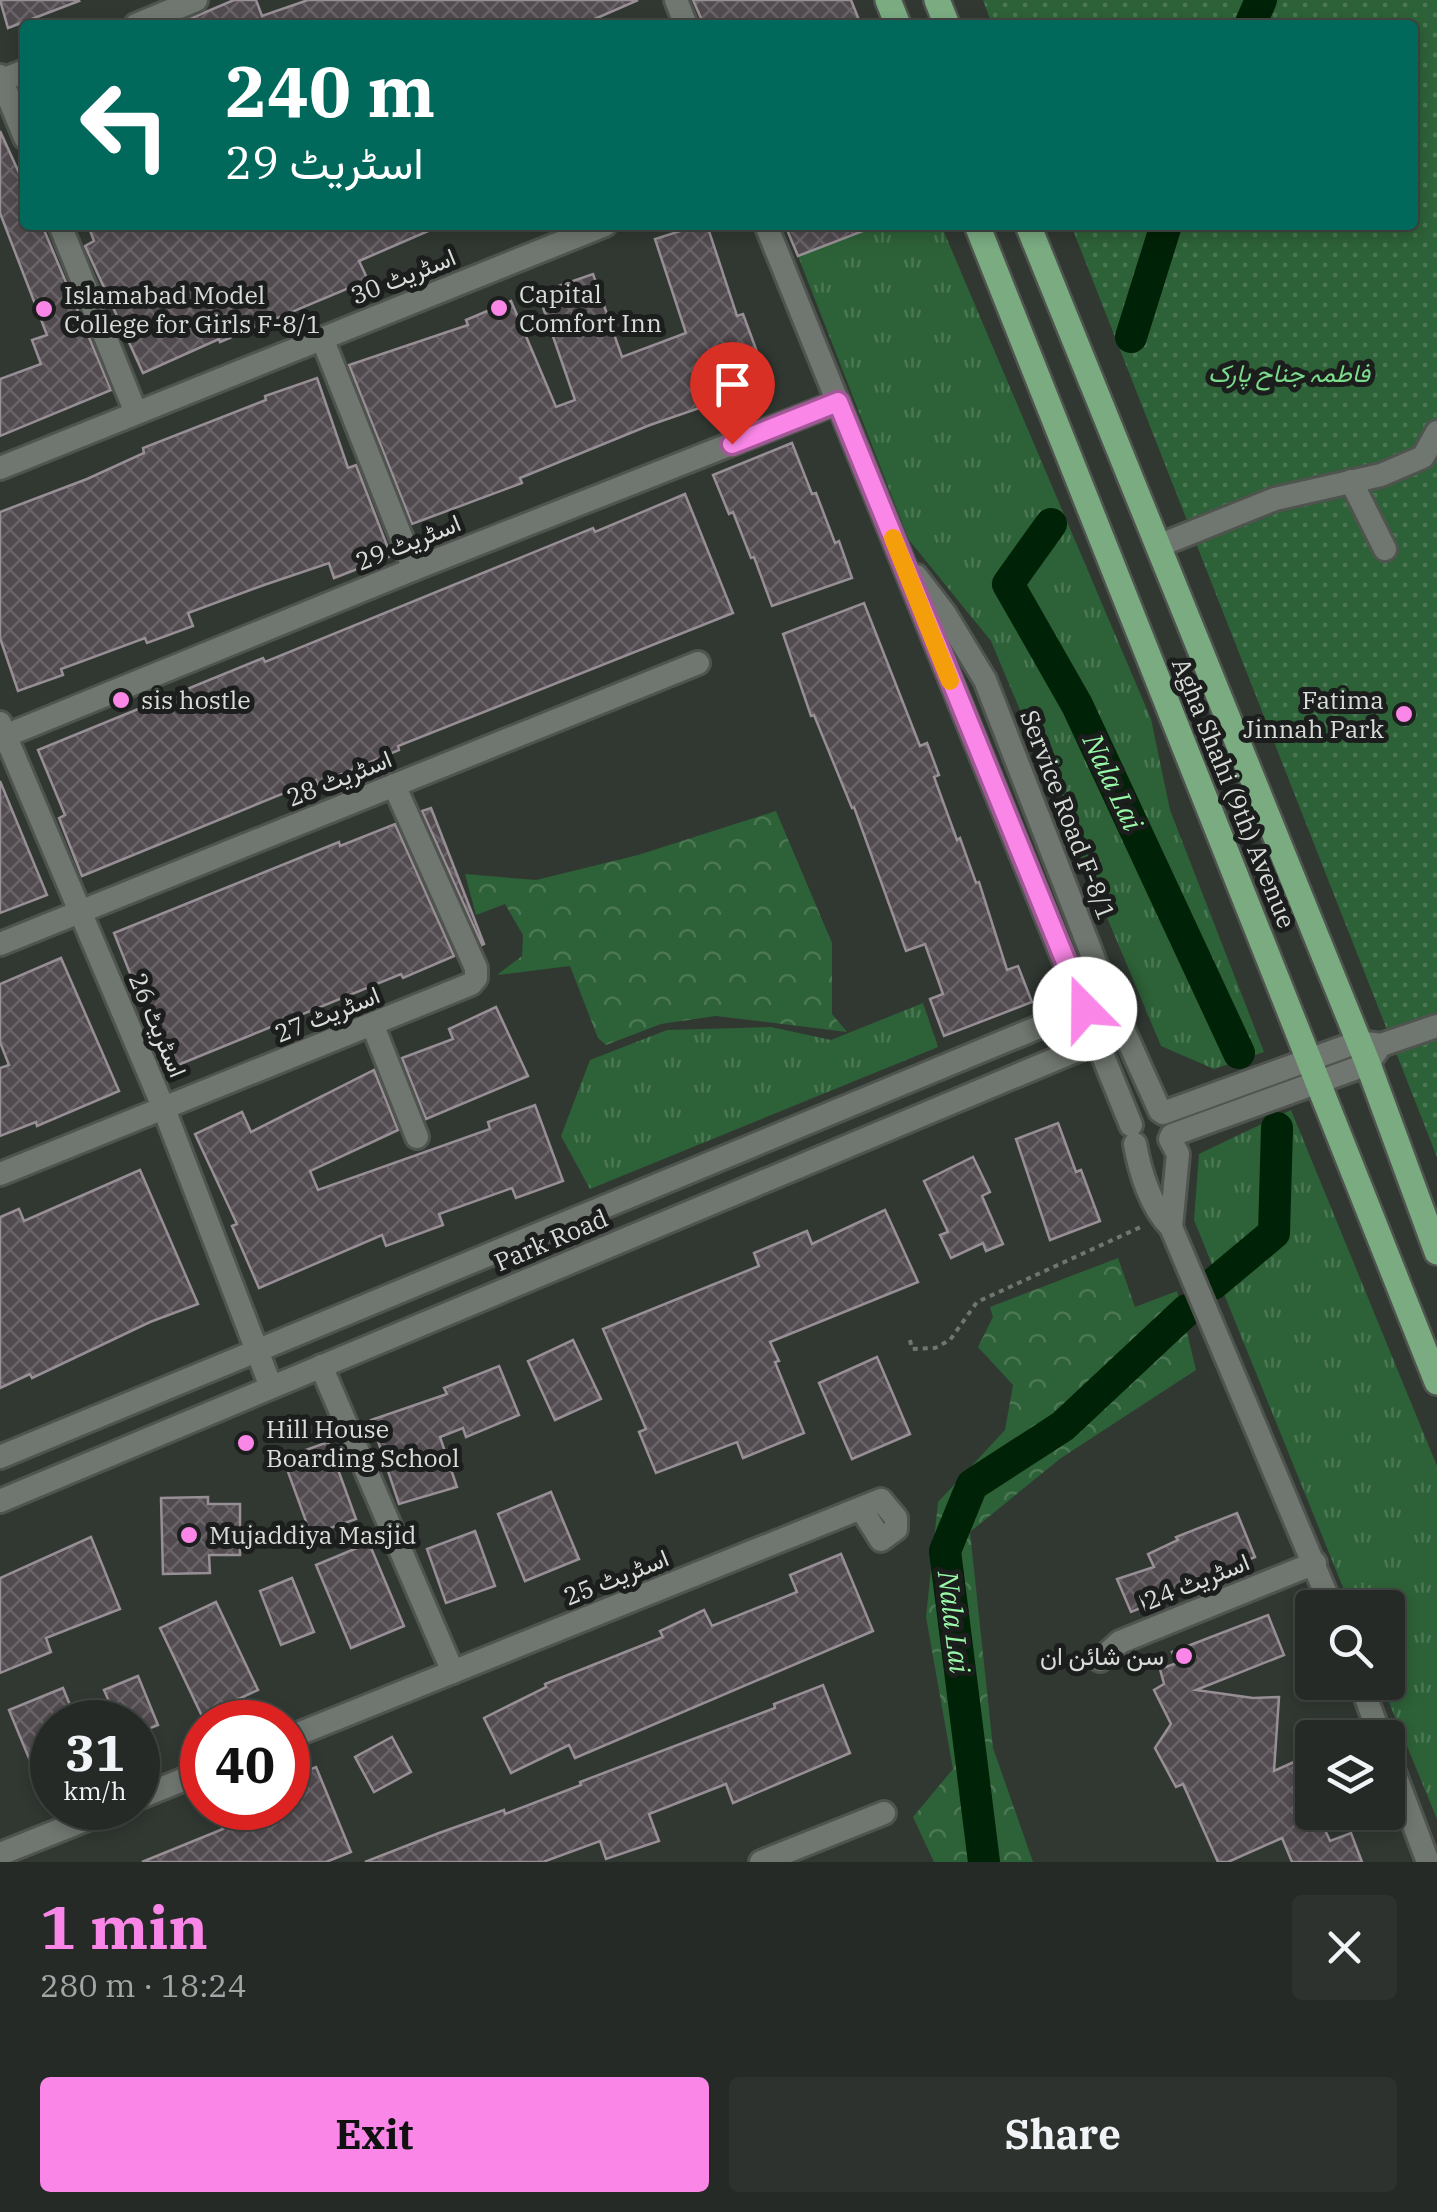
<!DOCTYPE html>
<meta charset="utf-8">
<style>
:root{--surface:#252a26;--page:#2d322e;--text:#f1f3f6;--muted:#a3a7a7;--line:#424643;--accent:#fa87e7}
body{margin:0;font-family:"IBM Plex Serif",Vazirmatn,serif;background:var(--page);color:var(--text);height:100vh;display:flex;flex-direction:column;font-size:38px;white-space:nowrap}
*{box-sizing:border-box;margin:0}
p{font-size:32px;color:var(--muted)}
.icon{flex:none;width:55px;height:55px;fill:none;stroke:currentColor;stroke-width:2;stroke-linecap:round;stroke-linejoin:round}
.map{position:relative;height:1862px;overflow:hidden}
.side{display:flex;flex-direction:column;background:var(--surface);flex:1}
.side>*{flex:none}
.guide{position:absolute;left:20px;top:20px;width:1398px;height:210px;border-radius:10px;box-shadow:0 5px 15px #0003,0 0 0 2px var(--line);background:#00695c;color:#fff;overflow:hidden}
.fabs{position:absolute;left:1295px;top:1590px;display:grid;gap:20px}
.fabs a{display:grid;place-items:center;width:110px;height:110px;border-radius:10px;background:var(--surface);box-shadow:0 5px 15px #0003,0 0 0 2px var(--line);font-size:50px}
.speed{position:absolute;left:30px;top:1700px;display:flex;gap:20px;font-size:50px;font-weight:700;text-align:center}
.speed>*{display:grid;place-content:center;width:130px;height:130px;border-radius:50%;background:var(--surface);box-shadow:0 5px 15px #0003,0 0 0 2px var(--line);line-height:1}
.speed small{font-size:25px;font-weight:400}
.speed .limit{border:15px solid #d22;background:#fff;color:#111}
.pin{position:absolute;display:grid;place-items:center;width:85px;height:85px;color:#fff;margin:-102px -42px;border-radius:50% 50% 50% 0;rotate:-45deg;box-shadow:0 0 10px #0007}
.pin .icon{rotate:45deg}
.me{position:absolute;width:110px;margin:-55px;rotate:338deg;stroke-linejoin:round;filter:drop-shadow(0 0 8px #0008)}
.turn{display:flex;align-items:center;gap:35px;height:210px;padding:0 40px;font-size:45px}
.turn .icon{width:130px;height:130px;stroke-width:2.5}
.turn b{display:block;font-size:70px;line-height:85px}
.round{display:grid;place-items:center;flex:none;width:105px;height:105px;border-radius:10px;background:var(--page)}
.overview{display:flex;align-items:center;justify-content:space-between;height:170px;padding:0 40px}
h1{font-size:60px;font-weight:700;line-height:75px;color:var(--accent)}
.cta{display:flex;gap:20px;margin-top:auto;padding:20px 40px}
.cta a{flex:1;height:115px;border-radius:10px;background:var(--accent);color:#111;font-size:40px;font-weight:700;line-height:115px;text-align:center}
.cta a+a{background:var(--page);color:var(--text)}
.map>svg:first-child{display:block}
.grass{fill:url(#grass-tufts)}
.forest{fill:url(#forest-crowns)}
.park{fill:url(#park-dots)}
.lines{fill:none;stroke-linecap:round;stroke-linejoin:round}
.river{stroke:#002206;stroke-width:32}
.building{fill:url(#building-cross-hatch);stroke:#978f95;stroke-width:2.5}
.minor-casing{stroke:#4f544f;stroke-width:28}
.major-casing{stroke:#4f544f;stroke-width:30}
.path{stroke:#6f7570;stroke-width:4;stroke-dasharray:5 5;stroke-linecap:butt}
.minor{stroke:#707770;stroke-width:22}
.major{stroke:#7aab81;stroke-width:25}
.route-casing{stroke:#a25896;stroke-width:25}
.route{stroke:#fa87e7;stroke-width:18}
.slow{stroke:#f59e0b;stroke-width:18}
.poi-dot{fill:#fa87e7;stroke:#1b1e1c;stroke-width:4}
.labels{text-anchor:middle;stroke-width:10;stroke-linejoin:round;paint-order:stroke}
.street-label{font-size:25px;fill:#d9ddd9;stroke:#1b1e1c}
.poi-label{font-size:25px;fill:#d9ddd9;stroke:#1b1e1c;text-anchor:start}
.park-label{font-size:25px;font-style:italic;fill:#7cda8c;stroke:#1b1e1c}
.water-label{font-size:28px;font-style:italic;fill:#99f8a7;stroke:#1b1e1c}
</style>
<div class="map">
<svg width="1437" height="1862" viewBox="0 0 1437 1862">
<defs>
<pattern id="grass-tufts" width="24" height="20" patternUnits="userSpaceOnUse" patternTransform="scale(2.5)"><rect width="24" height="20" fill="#2d6137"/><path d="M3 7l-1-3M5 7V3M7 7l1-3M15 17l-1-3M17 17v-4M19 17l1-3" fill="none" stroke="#4b7753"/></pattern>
<pattern id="forest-crowns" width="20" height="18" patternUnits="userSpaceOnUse" patternTransform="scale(2.5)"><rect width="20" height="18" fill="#2d6137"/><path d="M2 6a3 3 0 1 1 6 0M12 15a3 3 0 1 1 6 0" fill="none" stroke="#4b7753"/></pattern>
<pattern id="park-dots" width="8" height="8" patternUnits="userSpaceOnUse" patternTransform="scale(2.5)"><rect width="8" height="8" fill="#2d6137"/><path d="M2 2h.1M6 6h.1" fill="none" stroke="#4b7753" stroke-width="1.8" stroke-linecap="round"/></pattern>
<pattern id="building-cross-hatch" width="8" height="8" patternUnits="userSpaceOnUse" patternTransform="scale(2.5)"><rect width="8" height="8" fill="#514a4f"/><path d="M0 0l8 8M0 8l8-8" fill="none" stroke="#696468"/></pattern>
</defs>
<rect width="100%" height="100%" fill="#313832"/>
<g class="grass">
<path d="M 880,225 L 941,225 L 1151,719 L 1170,810 L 1264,1052 L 1214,1069 L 1161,1046 L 991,641 L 909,540 L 798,256 Z"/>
<path d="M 923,1003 L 938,1047 L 590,1189 L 561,1136 L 590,1060 L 667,1030 L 771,1027 L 831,1040 Z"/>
<path d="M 1291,1110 L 1437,1466 L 1437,1819 L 1381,1683 L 1388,1682 L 1388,1608 L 1351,1607 L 1194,1220 L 1199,1154 Z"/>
</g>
<g class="forest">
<path d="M 776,811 L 832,943 L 832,1014 L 847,1032 L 716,1016 L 661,1024 L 606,1045 L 598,1038 L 570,966 L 497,975 L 522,956 L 523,935 L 505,904 L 476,915 L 465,874 L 536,880 L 638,855 Z"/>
<path d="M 1118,1258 L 1135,1307 L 1177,1291 L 1196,1370 L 1061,1458 L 970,1532 L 993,1748 L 1033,1862 L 934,1862 L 913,1817 L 953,1769 L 926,1617 L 938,1502 L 1005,1430 L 1013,1385 L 978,1347 L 993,1317 L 990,1307 Z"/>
</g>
<path class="park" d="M 983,0 L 1437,0 L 1437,1157 L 1071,225 L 1412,225 L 1412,25 L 992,25 Z"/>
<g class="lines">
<g class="river">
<path d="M 1250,25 L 1261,0"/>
<path d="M 1131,337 L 1166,225"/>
<path d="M 1051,524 L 1008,584 L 1077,705 L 1239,1053"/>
<path d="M 1213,1284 L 1274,1233 L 1277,1128"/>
<path d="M 984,1862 L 945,1551 L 972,1485 L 1063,1426 L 1187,1310"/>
</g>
</g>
<g class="building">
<path d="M 0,0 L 78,0 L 79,1 L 8,28 Z"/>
<path d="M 234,0 L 256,0 L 262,16 L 308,0 L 638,0 L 581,25 L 175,25 Z"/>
<path d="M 693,0 L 851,0 L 861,25 L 704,25 Z"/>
<path d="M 0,131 L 25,186 L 25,225 L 42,225 L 111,390 L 0,436 L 0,379 L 41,364 L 32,340 L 47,335 L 0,213 Z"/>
<path d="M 88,225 L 442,225 L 359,261 L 368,280 L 220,342 L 219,339 L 143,373 L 85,246 L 94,241 Z"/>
<path d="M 699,225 L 707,225 L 737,316 L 743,314 L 769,384 L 650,425 L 520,478 L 522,483 L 412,524 L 349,365 L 468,325 L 466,320 L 511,301 L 556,407 L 575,400 L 538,293 L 593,274 L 622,357 L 686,333 L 655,239 Z"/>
<path d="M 785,225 L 876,225 L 876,226 L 798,256 Z"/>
<path d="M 317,378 L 348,468 L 356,465 L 391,556 L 334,578 L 329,563 L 264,585 L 188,613 L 193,626 L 147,643 L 145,638 L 61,669 L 63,675 L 18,691 L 0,638 L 0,512 L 87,479 L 144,453 L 143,448 L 266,400 L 265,396 Z"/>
<path d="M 792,443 L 812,494 L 816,493 L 835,543 L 839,541 L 852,578 L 772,606 L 754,557 L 751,558 L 733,512 L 729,514 L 713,475 Z"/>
<path d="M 685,494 L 733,613 L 398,746 L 399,750 L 318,784 L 316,780 L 82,876 L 59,818 L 65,815 L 38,750 L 263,658 L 265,662 L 593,528 L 595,532 Z"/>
<path d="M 864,603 L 920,746 L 927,743 L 939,775 L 934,777 L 957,840 L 960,838 L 976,883 L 979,882 L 1007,970 L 1018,966 L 1032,1002 L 944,1036 L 930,999 L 943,994 L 925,944 L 906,951 L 854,807 L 852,808 L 814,715 L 811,716 L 783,634 Z"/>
<path d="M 0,781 L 47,895 L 0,913 Z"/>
<path d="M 431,808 L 484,944 L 482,945 L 422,811 Z"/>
<path d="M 395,824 L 454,956 L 403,978 L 401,974 L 168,1069 L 114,933 L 339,842 L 340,846 Z"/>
<path d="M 61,958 L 119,1091 L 37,1126 L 36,1122 L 0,1136 L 0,1068 L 9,1065 L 0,1042 L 0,984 Z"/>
<path d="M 496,1007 L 528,1076 L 426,1119 L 402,1058 L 453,1039 L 449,1029 Z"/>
<path d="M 374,1070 L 398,1130 L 310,1171 L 318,1190 L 490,1129 L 488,1122 L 535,1105 L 563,1181 L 516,1198 L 512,1188 L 439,1214 L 443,1225 L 386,1246 L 382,1235 L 259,1288 L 232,1226 L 237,1224 L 195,1134 L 242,1112 L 251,1132 Z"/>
<path d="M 1058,1123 L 1076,1172 L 1081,1170 L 1100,1221 L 1050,1240 L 1016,1139 Z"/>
<path d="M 973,1157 L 990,1192 L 982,1196 L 1003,1244 L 986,1251 L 983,1243 L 951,1258 L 940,1235 L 948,1232 L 924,1181 Z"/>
<path d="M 140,1170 L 198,1304 L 150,1322 L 32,1378 L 30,1374 L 0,1388 L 0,1217 L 19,1209 L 24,1221 Z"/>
<path d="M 885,1210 L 918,1282 L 770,1342 L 779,1361 L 775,1362 L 804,1433 L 743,1458 L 737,1442 L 656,1473 L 639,1432 L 646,1429 L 603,1329 L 759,1266 L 754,1253 L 807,1231 L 812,1244 Z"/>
<path d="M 573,1340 L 601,1399 L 555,1420 L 528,1361 Z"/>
<path d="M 877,1357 L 910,1434 L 852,1459 L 819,1383 Z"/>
<path d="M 499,1366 L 519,1415 L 466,1437 L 463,1428 L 440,1437 L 457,1487 L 399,1504 L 371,1420 L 447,1394 L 444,1388 Z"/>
<path d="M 328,1442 L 356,1519 L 311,1535 L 283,1458 Z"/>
<path d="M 551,1492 L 579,1559 L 525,1581 L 498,1514 Z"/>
<path d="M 208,1497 L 208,1504 L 240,1504 L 240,1555 L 209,1555 L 210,1573 L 163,1574 L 161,1498 Z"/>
<path d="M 1237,1513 L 1255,1557 L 1223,1570 L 1227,1582 L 1213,1588 L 1210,1580 L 1131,1612 L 1117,1579 L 1154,1567 L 1148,1554 L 1178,1540 L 1176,1537 Z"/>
<path d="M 475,1531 L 495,1586 L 446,1603 L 427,1549 Z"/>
<path d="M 91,1537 L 120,1609 L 46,1638 L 51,1652 L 0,1673 L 0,1578 Z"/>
<path d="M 369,1543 L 404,1626 L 351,1648 L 316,1565 Z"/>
<path d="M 841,1554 L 873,1631 L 575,1758 L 569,1745 L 511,1773 L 484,1718 L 546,1687 L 545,1684 L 663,1637 L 660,1631 L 704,1610 L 712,1626 L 797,1592 L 790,1575 Z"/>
<path d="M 292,1578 L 314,1632 L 281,1645 L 260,1591 Z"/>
<path d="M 216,1602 L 258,1690 L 202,1716 L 160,1628 Z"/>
<path d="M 1268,1615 L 1284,1655 L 1196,1690 L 1253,1698 L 1279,1697 L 1274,1771 L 1294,1762 L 1312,1802 L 1312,1812 L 1317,1812 L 1330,1841 L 1351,1833 L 1362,1862 L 1292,1862 L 1282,1838 L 1228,1862 L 1218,1862 L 1183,1784 L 1176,1787 L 1155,1748 L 1171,1724 L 1154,1690 L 1164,1684 L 1160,1669 L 1177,1663 L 1172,1652 Z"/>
<path d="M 138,1676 L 158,1725 L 138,1733 L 138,1722 L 118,1722 L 104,1690 Z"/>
<path d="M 823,1685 L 850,1753 L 733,1803 L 726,1784 L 649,1814 L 659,1841 L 606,1859 L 600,1841 L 543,1862 L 365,1862 L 439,1833 L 504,1810 L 505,1814 L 581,1785 L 580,1782 L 775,1708 L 774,1704 Z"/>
<path d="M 63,1688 L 77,1722 L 52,1722 L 52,1774 L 38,1780 L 9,1710 Z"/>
<path d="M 392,1737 L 411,1772 L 374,1792 L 355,1757 Z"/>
<path d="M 316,1767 L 351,1852 L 326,1862 L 142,1862 L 223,1829 L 220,1823 L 262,1808 L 288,1808 L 288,1778 Z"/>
</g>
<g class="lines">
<defs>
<g id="minor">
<path d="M 676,0 L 686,25"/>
<path d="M 136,25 L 196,0"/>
<path d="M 0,76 L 25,138"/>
<path d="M 2,80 L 25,71"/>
<path d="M 60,225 L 136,413"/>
<path d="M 766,225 L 1131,1125"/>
<path d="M 322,338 L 414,569"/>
<path d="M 0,468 L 605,225"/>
<path d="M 1351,481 L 1385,549"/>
<path d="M 1158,546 L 1275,499 L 1381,475 L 1423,457 L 1437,432"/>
<path d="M 916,576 L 945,614 L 985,680 L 1109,998 L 1160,1111"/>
<path d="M 0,723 L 164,1109 L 271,1387"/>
<path d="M 0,738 L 414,569 L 838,402"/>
<path d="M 0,944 L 698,663"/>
<path d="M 373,1026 L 417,1137"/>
<path d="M 1163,1113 L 1358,1042 L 1381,1045 L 1437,1026"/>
<path d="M 1172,1135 L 1368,1064 L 1378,1049"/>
<path d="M 1170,1139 L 1178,1154 L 1171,1227"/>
<path d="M 1135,1144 C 1140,1172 1151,1208 1171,1227 L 1332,1608"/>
<path d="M 0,1174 L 471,984 L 476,978 L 476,968 L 394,785"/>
<path d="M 321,1366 L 453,1672"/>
<path d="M 0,1457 L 1109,998"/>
<path d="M 0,1501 L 1123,1031"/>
<path d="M 1100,1660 L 1120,1642 L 1315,1563"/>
<path d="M 1360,1682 L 1381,1738"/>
<path d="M 288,1738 L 881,1500 L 896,1518 L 896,1529 L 881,1540 L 862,1510"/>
<path d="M 1388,1756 L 1428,1862"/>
<path d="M 138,1798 L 202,1772"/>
<path d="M 0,1854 L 115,1808"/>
<path d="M 761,1862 L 884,1813"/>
</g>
<g id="major">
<path d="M 888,0 L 898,25"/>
<path d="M 937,0 L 947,25"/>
<path d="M 977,225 L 1437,1382"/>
<path d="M 1028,225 L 1368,1064 L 1437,1252"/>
</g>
</defs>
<use href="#minor" class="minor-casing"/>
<use href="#major" class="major-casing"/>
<path class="path" d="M 910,1340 L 912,1349 L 935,1348 L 950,1340 L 977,1302 L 1143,1226"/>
<use href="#minor" class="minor"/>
<use href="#major" class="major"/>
</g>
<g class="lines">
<defs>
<path id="route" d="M 732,444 L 838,402 L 1085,1009"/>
</defs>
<use href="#route" class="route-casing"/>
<use href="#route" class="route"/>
<path class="slow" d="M 893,538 L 950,681"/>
</g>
<g class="poi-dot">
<circle cx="499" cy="308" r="10"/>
<circle cx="44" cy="309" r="10"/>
<circle cx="121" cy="700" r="10"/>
<circle cx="1404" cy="714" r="10"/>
<circle cx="246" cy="1443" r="10"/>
<circle cx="189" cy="1535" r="10"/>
<circle cx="1184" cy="1656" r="10"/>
</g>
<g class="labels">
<g class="street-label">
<text transform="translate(403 276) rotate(-22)" y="9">اسٹریٹ 30</text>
<text transform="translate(408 542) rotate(-22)" y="9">اسٹریٹ 29</text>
<text transform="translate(339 778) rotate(-22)" y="9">اسٹریٹ 28</text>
<text transform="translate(1234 793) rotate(68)" y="9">Agha Shahi (9th) Avenue</text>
<text transform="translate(1068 815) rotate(69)" y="9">Service Road F-8/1</text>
<text transform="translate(327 1014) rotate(-22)" y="9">اسٹریٹ 27</text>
<text transform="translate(158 1025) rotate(67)" y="9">اسٹریٹ 26</text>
<text transform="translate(551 1240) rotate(-23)" y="9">Park Road</text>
<text transform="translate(616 1577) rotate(-22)" y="9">اسٹریٹ 25</text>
<text transform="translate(1194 1582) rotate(-22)" y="9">اسٹریٹ 24ا</text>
</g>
<g class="poi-label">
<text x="519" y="303">Capital<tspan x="519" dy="29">Comfort Inn</tspan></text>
<text x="64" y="304">Islamabad Model<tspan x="64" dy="29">College for Girls F-8/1</tspan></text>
<text x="141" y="709">sis hostle</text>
<text x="1384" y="709" text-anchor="end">Fatima<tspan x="1384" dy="29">Jinnah Park</tspan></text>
<text x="266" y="1438">Hill House<tspan x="266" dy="29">Boarding School</tspan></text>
<text x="209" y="1544">Mujaddiya Masjid</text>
<text x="1164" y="1665" text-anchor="end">سن شائن ان</text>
</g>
<g class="park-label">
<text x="1289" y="382">فاطمہ جناح پارک</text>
</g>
<g class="water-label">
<text transform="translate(1113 782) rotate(65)" y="10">Nala Lai</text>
<text transform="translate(954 1622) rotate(83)" y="10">Nala Lai</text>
</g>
</g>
</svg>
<div class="fabs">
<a><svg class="icon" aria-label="search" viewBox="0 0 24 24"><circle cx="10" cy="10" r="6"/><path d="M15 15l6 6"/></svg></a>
<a><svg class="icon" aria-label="layers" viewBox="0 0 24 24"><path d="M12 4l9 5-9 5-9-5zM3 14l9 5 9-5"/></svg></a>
</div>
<div class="speed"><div>31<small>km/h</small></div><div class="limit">40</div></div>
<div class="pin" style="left:732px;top:444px;background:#d93025"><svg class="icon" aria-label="arrive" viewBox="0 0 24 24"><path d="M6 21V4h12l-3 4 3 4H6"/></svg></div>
<svg class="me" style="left:1085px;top:1009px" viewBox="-20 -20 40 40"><circle r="19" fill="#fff"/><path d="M0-13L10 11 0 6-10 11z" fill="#fa87e7"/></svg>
<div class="guide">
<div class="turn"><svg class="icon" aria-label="left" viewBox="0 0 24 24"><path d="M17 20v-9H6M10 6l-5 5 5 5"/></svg><div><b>240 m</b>اسٹریٹ 29</div></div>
</div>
</div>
<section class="side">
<div class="overview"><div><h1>1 min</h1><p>280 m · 18:24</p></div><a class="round"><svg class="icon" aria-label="close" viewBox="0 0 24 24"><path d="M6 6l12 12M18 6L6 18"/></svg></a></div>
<div class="cta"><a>Exit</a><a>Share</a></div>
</section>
